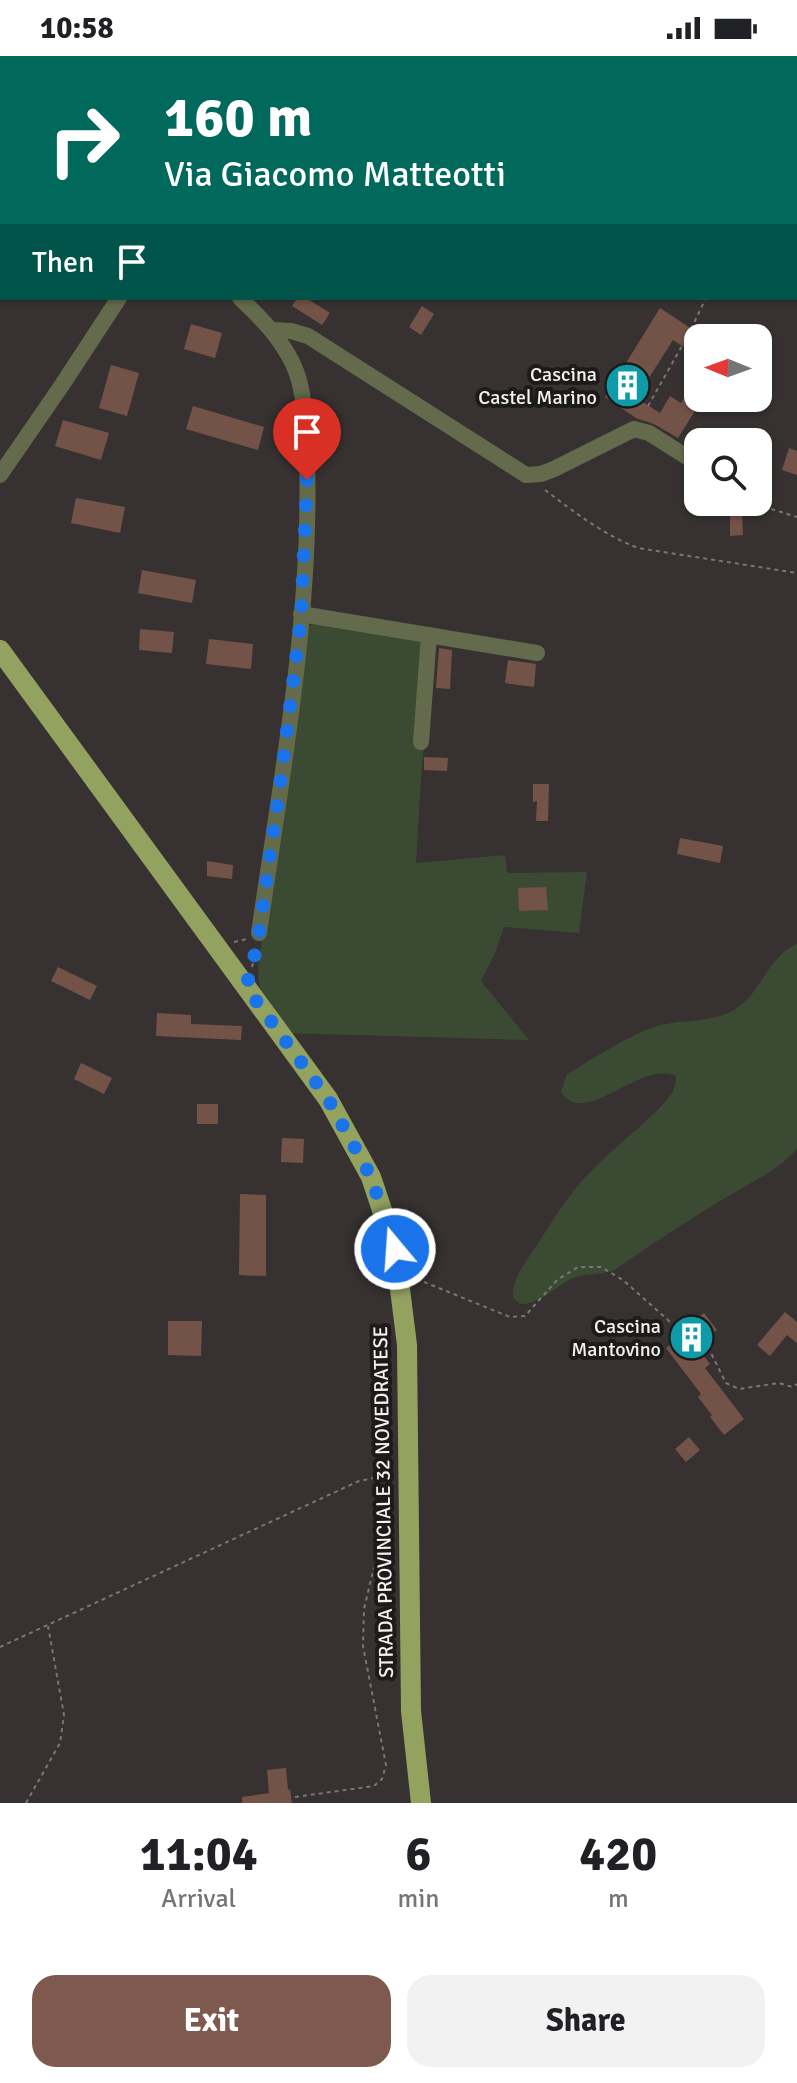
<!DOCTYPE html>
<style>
:root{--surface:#fff;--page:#f2f2f2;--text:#202124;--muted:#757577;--accent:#7e5a4e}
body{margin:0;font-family:Signika,sans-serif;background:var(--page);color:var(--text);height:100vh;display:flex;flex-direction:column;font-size:30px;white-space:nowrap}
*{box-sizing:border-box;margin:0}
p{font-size:26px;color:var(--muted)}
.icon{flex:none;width:44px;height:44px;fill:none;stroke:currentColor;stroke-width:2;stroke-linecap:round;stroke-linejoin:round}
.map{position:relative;height:1747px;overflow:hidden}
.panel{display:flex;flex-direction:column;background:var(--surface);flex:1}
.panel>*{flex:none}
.hud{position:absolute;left:0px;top:0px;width:798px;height:244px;box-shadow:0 2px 6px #0004;background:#00695c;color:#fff;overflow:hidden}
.needle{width:52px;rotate:271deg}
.tools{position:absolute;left:684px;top:268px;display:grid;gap:16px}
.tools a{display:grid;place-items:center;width:88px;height:88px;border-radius:16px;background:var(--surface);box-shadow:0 2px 6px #0004;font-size:40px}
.pin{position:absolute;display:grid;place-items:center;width:68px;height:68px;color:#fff;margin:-82px -34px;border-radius:50% 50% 50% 0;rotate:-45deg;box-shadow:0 0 8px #0007}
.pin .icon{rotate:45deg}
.me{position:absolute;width:88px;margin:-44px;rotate:342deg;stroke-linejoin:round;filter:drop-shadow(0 0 6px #0008)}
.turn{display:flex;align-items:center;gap:28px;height:168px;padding:0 32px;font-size:36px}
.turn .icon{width:104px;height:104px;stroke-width:2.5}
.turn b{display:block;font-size:56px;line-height:68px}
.then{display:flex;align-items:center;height:76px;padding:0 32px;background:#0003;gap:16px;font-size:30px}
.eta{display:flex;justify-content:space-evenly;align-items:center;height:136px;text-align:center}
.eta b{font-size:48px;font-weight:800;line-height:56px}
.primary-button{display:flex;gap:16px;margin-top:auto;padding:16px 32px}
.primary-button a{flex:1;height:92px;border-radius:24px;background:var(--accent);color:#fff;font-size:32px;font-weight:800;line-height:92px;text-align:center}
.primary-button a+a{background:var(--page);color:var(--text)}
.status{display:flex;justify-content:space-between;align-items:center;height:56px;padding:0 40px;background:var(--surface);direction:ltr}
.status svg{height:22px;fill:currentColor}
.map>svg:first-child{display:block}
.green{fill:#3b4a32}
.building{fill:#735348}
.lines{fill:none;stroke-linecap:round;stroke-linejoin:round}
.path{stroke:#7a7675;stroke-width:2;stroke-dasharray:4 4;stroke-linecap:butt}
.service{stroke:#646b4c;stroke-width:8}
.minor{stroke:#646b4c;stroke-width:16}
.primary{stroke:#94a260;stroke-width:20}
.route{stroke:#1a73e8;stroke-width:14;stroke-dasharray:0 25.2}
.labels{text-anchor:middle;stroke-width:8;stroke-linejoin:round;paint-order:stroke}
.poi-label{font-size:20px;fill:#f4f1f0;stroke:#1d1b1a;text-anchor:end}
.street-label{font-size:20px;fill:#f4f1f0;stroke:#1d1b1a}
</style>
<div class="status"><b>10:58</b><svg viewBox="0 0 49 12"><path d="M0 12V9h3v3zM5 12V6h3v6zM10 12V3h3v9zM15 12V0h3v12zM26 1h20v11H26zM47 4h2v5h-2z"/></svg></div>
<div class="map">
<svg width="797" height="1747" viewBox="0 0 797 1747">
<rect width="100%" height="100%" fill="#373231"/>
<g class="green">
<path d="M 317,568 L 432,586 L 421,724 L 416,807 L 505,799 L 507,817 L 587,816 L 579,877 L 504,871 L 495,897 L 481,925 L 529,984 L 286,977 C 268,949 255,939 259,903 L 280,778 L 306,575 L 310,569 Z"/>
<path d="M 797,888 L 797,1093 C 776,1116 751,1126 725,1142 C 687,1165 650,1189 614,1214 C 599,1220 585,1216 571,1223 C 553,1232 540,1249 520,1248 L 513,1242 C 512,1222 525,1207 535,1192 C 550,1169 564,1145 582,1125 C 601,1103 625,1084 646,1065 C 659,1052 677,1039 676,1020 C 645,1007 604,1051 577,1047 C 574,1047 567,1043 565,1042 L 561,1035 L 567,1018 C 592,1004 634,975 661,969 C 683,964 706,966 728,957 C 762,942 764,902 797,888 Z"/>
</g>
<g class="building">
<path d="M 297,242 L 306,242 L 330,257 L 322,269 L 292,250 Z"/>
<path d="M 422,250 L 434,258 L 421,279 L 409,271 Z"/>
<path d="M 660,252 L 698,277 L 698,300 L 673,284 L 636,342 L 660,357 L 670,340 L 681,347 L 698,319 L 698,342 L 703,342 L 678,382 L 654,368 L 636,362 L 605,341 Z"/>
<path d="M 191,268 L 222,277 L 215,302 L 184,293 Z"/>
<path d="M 111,309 L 139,317 L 127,360 L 99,352 Z"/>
<path d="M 193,350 L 264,371 L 258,394 L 186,373 Z"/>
<path d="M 63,364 L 109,377 L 101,404 L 55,390 Z"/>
<path d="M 789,392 L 797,395 L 797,419 L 782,414 Z"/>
<path d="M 76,442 L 125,451 L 120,477 L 71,467 Z"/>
<path d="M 730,458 L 742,458 L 743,479 L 730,480 Z"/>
<path d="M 142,514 L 196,524 L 192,547 L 138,537 Z"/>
<path d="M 140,573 L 174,576 L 172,597 L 139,594 Z"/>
<path d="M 209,583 L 253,588 L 251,613 L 206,608 Z"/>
<path d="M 439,592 L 452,594 L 450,633 L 436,632 Z"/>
<path d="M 508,604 L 536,608 L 534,631 L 505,627 Z"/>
<path d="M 424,701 L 448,702 L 447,715 L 424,714 Z"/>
<path d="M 533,728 L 549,728 L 548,765 L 536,765 L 537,745 L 533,746 Z"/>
<path d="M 680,782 L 723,790 L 720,807 L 677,798 Z"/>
<path d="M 207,805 L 233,809 L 232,823 L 207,820 Z"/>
<path d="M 546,831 L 548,854 L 519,855 L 518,832 Z"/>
<path d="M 58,911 L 97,930 L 90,944 L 51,925 Z"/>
<path d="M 157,957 L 191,959 L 191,968 L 242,970 L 241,984 L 156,980 Z"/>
<path d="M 81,1007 L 112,1022 L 104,1038 L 74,1023 Z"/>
<rect x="197" y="1048" width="21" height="20"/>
<path d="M 282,1082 L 304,1083 L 303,1107 L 281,1106 Z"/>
<path d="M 240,1138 L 266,1139 L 266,1220 L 239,1219 Z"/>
<path d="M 785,1256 L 797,1266 L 797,1287 L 787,1279 L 770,1300 L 757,1289 Z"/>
<path d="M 704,1257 L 717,1274 L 696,1290 L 710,1308 L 705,1312 L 744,1363 L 724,1379 L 710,1361 L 712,1359 L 698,1341 L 701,1338 L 666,1292 L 696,1269 L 693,1265 Z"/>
<path d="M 168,1265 L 202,1265 L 201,1300 L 168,1299 Z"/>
<path d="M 689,1381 L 700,1394 L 686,1406 L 675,1393 Z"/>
<path d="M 286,1712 L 288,1734 L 290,1733 L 292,1747 L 242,1747 L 242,1741 L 269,1737 L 267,1714 Z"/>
</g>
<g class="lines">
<g class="path">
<path d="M 796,77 L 797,75"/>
<path d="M 691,273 L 706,242"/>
<path d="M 648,350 L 682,290"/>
<path d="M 545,434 C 574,456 604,479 638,492 L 797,517"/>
<path d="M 757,446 L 765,451 L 797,461"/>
<path d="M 234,886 L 247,883"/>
<path d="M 252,911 L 256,893"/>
<path d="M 416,1225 L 424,1226 L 510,1261 L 525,1260 L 557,1224 L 578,1211 L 601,1211 L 623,1224 L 678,1273"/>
<path d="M 708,1291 L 726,1327 L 739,1333 L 779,1327 L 792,1331 L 797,1328"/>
<path d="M 0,1591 L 359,1425 L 390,1419"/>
<path d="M 295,1741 L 374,1730 L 382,1723 L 386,1709 L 363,1590 L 364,1553 L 391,1440"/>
<path d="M 26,1747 L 60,1687 L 64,1659 L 48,1570"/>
</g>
<path class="service" d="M 0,151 L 2,152"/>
<g class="minor">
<path d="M 192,2 L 192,0"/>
<path d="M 240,242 C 261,262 280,281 293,308 C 306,335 306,375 307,404 C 312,560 281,723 259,877"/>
<path d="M 272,274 L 291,275 L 308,280 L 526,419 L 541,418 L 554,413 L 634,373 L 649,377 L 698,408"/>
<path d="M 0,419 L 62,329 L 119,242"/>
<path d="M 301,558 L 537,597"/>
<path d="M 421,686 L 429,579"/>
</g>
<path class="primary" d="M 0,594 L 328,1043 L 371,1121 L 395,1193 L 407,1289 L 411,1655 L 421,1747"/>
</g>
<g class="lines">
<path class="route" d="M 307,424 L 301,563 L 282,715 L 259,877 L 253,907 L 246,931 L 328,1043 L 371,1121 L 395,1193"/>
</g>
<defs>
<symbol id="building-disc" viewBox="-11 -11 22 22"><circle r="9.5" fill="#0f9aa8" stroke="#1d1b1a"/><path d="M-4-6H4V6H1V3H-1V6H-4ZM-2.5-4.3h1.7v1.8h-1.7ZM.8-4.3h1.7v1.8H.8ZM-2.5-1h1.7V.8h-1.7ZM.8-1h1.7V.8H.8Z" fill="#fff"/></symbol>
</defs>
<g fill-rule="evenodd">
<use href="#building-disc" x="602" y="304" width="51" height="51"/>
<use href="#building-disc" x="666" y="1256" width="51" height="51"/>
</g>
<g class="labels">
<g class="poi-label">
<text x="597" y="325">Cascina<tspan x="597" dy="23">Castel Marino</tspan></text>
<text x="661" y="1277">Cascina<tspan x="661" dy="23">Mantovino</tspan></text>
</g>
<g class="street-label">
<text transform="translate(383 1446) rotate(-91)" y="7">STRADA PROVINCIALE 32 NOVEDRATESE</text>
</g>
</g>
</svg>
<div class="tools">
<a><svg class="needle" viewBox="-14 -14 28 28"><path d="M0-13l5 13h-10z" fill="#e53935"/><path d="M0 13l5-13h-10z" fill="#757577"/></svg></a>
<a><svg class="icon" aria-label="search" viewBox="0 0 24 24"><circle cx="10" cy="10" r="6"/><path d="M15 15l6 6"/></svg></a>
</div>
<div class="pin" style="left:307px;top:424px;background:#d93025"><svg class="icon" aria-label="arrive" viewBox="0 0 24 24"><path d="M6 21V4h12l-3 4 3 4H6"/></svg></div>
<svg class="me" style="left:395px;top:1193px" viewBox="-20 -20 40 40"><circle r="17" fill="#1a73e8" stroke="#fff" stroke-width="3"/><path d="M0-11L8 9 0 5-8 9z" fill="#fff"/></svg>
<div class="hud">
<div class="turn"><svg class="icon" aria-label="right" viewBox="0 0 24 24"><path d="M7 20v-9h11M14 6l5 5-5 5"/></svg><div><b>160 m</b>Via Giacomo Matteotti</div></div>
<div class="then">Then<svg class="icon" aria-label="arrive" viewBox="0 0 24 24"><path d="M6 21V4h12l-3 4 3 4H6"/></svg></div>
</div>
</div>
<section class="panel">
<div class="eta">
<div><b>11:04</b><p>Arrival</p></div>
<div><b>6</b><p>min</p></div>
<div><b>420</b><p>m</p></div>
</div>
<div class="primary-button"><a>Exit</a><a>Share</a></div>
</section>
